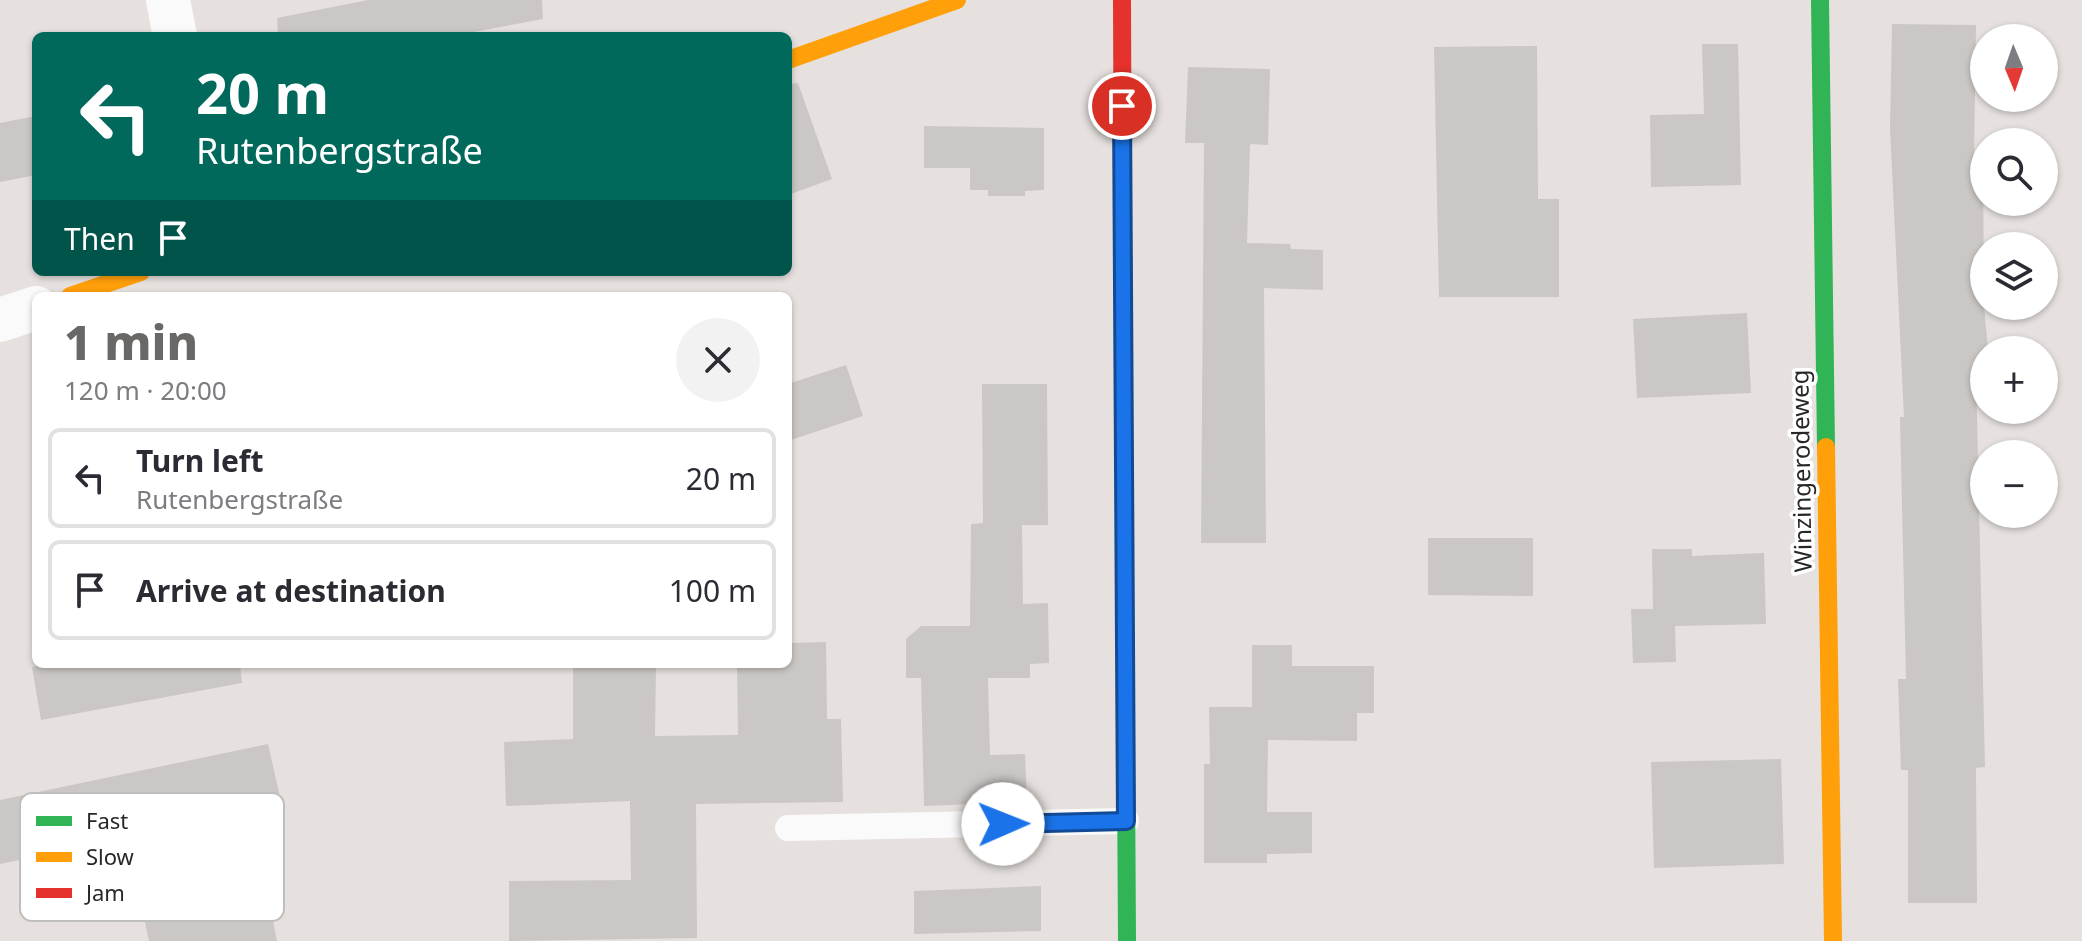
<!DOCTYPE html>
<meta charset="utf-8">
<style>
:root{--surface:#fff;--page:#f2f2f3;--text:#2b2b33;--muted:#7c7c81;--line:#e1e1e2;--accent:#6a6867}
body{margin:0;font-family:"Noto Sans",sans-serif;background:var(--page);color:var(--text);height:100vh;display:flex;flex-direction:column;font-size:30px;white-space:nowrap}
*{box-sizing:border-box;margin:0}
p{font-size:26px;color:var(--muted)}
.icon{flex:none;width:44px;height:44px;fill:none;stroke:currentColor;stroke-width:2;stroke-linecap:round;stroke-linejoin:round}
.map{position:relative;flex:1;overflow:hidden}
.side{position:absolute;left:32px;top:292px;width:760px;height:376px;display:flex;flex-direction:column;background:var(--surface);border-radius:12px;box-shadow:0 2px 6px #0004}
.side>*{flex:none}
.top-card{position:absolute;left:32px;top:32px;width:760px;height:244px;border-radius:12px;box-shadow:0 2px 6px #0004;background:#00695c;color:#fff;overflow:hidden}
.needle{width:52px;rotate:178deg}
.fabs{position:absolute;left:1970px;top:24px;display:grid;gap:16px}
.fabs a{display:grid;place-items:center;width:88px;height:88px;border-radius:50%;background:var(--surface);box-shadow:0 2px 6px #0004;font-size:40px}
.pin{position:absolute;display:grid;place-items:center;width:68px;height:68px;color:#fff;margin:-34px;border:4px solid #fff;border-radius:50%;box-shadow:0 2px 8px #0007}
.me{position:absolute;width:88px;margin:-44px;rotate:89deg;stroke-linejoin:round;filter:drop-shadow(0 0 6px #0008)}
.turn{display:flex;align-items:center;gap:28px;height:168px;padding:0 32px;font-size:36px}
.turn .icon{width:104px;height:104px;stroke-width:2.5}
.turn b{display:block;font-size:56px;line-height:68px}
.then{display:flex;align-items:center;height:76px;padding:0 32px;background:#0003;gap:16px;font-size:30px}
.round{display:grid;place-items:center;flex:none;width:84px;height:84px;border-radius:42px;background:var(--page)}
.summary{display:flex;align-items:center;justify-content:space-between;height:136px;padding:0 32px}
h1{font-size:48px;font-weight:800;line-height:60px;color:var(--accent)}
ul{padding:0;list-style:none}
li{display:flex;align-items:center;gap:24px;height:100px;margin:0 16px 12px;padding:0 16px;border:4px solid var(--line);border-radius:12px}
li div{flex:1}
li b{display:block;font-size:30px}
li em{font-style:normal}
.map>svg:first-child{display:block}
.building{fill:#cbc7c5}
.lines{fill:none;stroke-linecap:round;stroke-linejoin:round}
.lane{stroke:#fbfafa;stroke-width:26}
.street{stroke:#fbfafa;stroke-width:44}
.fast{stroke:#30b455;stroke-width:18}
.slow{stroke:#ff9f0a;stroke-width:18}
.jam{stroke:#e5322d;stroke-width:18}
.route-casing{stroke:#114b97;stroke-width:20}
.route{stroke:#1a73e8;stroke-width:14}
.labels{text-anchor:middle;stroke-width:7;stroke-linejoin:round;paint-order:stroke}
.street-label{font-size:24px;fill:#272727;stroke:#fff}
.key{fill:#fff;stroke:#bebebe;stroke-width:2}
.key-label{font-size:22px;fill:#272727}
</style>
<div class="map">
<svg width="2082" height="941" viewBox="0 0 2082 941">
<rect width="100%" height="100%" fill="#e6e1de"/>
<g class="building">
<path d="M 368,0 L 542,0 L 543,19 L 452,36 L 278,36 L 277,18 Z"/>
<path d="M 1892,24 L 1976,25 L 1974,157 L 1983,157 L 1984,306 L 1988,350 L 1984,350 L 1984,374 L 1976,374 L 1985,767 L 1976,768 L 1977,903 L 1908,903 L 1908,770 L 1901,770 L 1898,679 L 1906,679 L 1900,417 L 1904,417 L 1890,128 Z"/>
<path d="M 1702,44 L 1738,44 L 1741,185 L 1651,187 L 1650,115 L 1704,114 Z"/>
<path d="M 1537,46 L 1538,199 L 1559,199 L 1559,297 L 1439,297 L 1434,47 Z"/>
<path d="M 1188,67 L 1270,69 L 1268,145 L 1250,144 L 1247,243 L 1290,244 L 1291,249 L 1323,250 L 1323,290 L 1264,288 L 1266,543 L 1201,543 L 1204,143 L 1185,143 Z"/>
<path d="M 798,83 L 832,179 L 788,195 L 788,84 Z"/>
<path d="M 36,116 L 36,175 L 0,182 L 0,123 Z"/>
<path d="M 924,126 L 1044,128 L 1044,190 L 1025,191 L 1025,196 L 988,196 L 988,190 L 970,190 L 970,168 L 924,168 Z"/>
<path d="M 1747,313 L 1751,393 L 1637,398 L 1633,319 Z"/>
<path d="M 846,365 L 863,416 L 788,441 L 788,384 Z"/>
<path d="M 982,384 L 1047,384 L 1048,525 L 1022,525 L 1023,604 L 1048,603 L 1049,663 L 1030,664 L 1030,678 L 988,678 L 990,755 L 1025,754 L 1027,802 L 924,806 L 921,678 L 906,678 L 906,639 L 921,626 L 970,626 L 971,524 L 983,523 Z"/>
<path d="M 1428,538 L 1533,538 L 1533,596 L 1428,595 Z"/>
<path d="M 1652,549 L 1692,549 L 1692,556 L 1764,553 L 1766,624 L 1675,626 L 1676,662 L 1633,663 L 1631,609 L 1653,609 Z"/>
<path d="M 826,642 L 827,719 L 841,719 L 843,802 L 696,804 L 697,938 L 509,941 L 509,881 L 631,880 L 630,801 L 506,806 L 504,742 L 573,739 L 573,664 L 656,664 L 655,736 L 738,735 L 737,664 L 788,664 L 788,643 Z"/>
<path d="M 1252,645 L 1292,645 L 1292,666 L 1374,666 L 1374,713 L 1357,713 L 1357,741 L 1268,740 L 1267,812 L 1312,812 L 1312,853 L 1267,854 L 1267,863 L 1204,863 L 1204,764 L 1210,764 L 1209,707 L 1252,707 Z"/>
<path d="M 51,664 L 240,664 L 242,683 L 41,720 L 32,667 Z"/>
<path d="M 268,744 L 282,806 L 251,812 L 277,941 L 149,941 L 141,903 L 127,906 L 112,841 L 0,864 L 0,800 Z"/>
<path d="M 1781,759 L 1784,864 L 1654,868 L 1651,762 Z"/>
<path d="M 1041,886 L 1041,931 L 914,934 L 914,891 Z"/>
</g>
<g class="lines">
<path class="lane" d="M 788,828 L 1126,821"/>
<g class="street">
<path d="M 168,0 L 175,36"/>
<path d="M 0,320 L 36,308"/>
</g>
<g class="fast">
<path d="M 1820,0 L 1826,447"/>
<path d="M 1123,272 L 1127,941"/>
</g>
<g class="slow">
<path d="M 788,60 L 957,0"/>
<path d="M 70,296 L 141,272"/>
<path d="M 1826,447 L 1833,941"/>
</g>
<path class="jam" d="M 1122,0 L 1123,272"/>
</g>
<g class="lines">
<defs>
<path id="route" d="M 1003,824 L 1126,821 L 1122,106"/>
</defs>
<use href="#route" class="route-casing"/>
<use href="#route" class="route"/>
</g>
<g class="labels">
<g class="street-label">
<text transform="translate(1802 471) rotate(-91)" y="8">Winzingerodeweg</text>
</g>
</g>
<rect x="20" y="793" width="264" height="128" rx="12" class="key"/>
<rect x="36" y="816" width="36" height="10" fill="#30b455"/>
<rect x="36" y="852" width="36" height="10" fill="#ff9f0a"/>
<rect x="36" y="888" width="36" height="10" fill="#e5322d"/>
<g class="key-label">
<text x="86" y="829">Fast</text>
<text x="86" y="865">Slow</text>
<text x="86" y="901">Jam</text>
</g>
</svg>
<div class="fabs">
<a><svg class="needle" viewBox="-14 -14 28 28"><path d="M0-13l5 13h-10z" fill="#e53935"/><path d="M0 13l5-13h-10z" fill="#7c7c81"/></svg></a>
<a><svg class="icon" aria-label="search" viewBox="0 0 24 24"><circle cx="10" cy="10" r="6"/><path d="M15 15l6 6"/></svg></a>
<a><svg class="icon" aria-label="layers" viewBox="0 0 24 24"><path d="M12 4l9 5-9 5-9-5zM3 14l9 5 9-5"/></svg></a>
<a>+</a>
<a>−</a>
</div>
<div class="pin" style="left:1122px;top:106px;background:#d93025"><svg class="icon" aria-label="arrive" viewBox="0 0 24 24"><path d="M6 21V4h12l-3 4 3 4H6"/></svg></div>
<svg class="me" style="left:1003px;top:824px" viewBox="-20 -20 40 40"><circle r="19" fill="#fff"/><path d="M0-13L10 11 0 6-10 11z" fill="#1a73e8"/></svg>
<div class="top-card">
<div class="turn"><svg class="icon" aria-label="left" viewBox="0 0 24 24"><path d="M17 20v-9H6M10 6l-5 5 5 5"/></svg><div><b>20 m</b>Rutenbergstraße</div></div>
<div class="then">Then<svg class="icon" aria-label="arrive" viewBox="0 0 24 24"><path d="M6 21V4h12l-3 4 3 4H6"/></svg></div>
</div>
<section class="side">
<div class="summary"><div><h1>1 min</h1><p>120 m · 20:00</p></div><a class="round"><svg class="icon" aria-label="close" viewBox="0 0 24 24"><path d="M6 6l12 12M18 6L6 18"/></svg></a></div>
<ul>
<li><svg class="icon" aria-label="left" viewBox="0 0 24 24"><path d="M17 20v-9H6M10 6l-5 5 5 5"/></svg><div><b>Turn left</b><p>Rutenbergstraße</p></div><em>20 m</em></li>
<li><svg class="icon" aria-label="arrive" viewBox="0 0 24 24"><path d="M6 21V4h12l-3 4 3 4H6"/></svg><div><b>Arrive at destination</b></div><em>100 m</em></li>
</ul>
</section>
</div>
